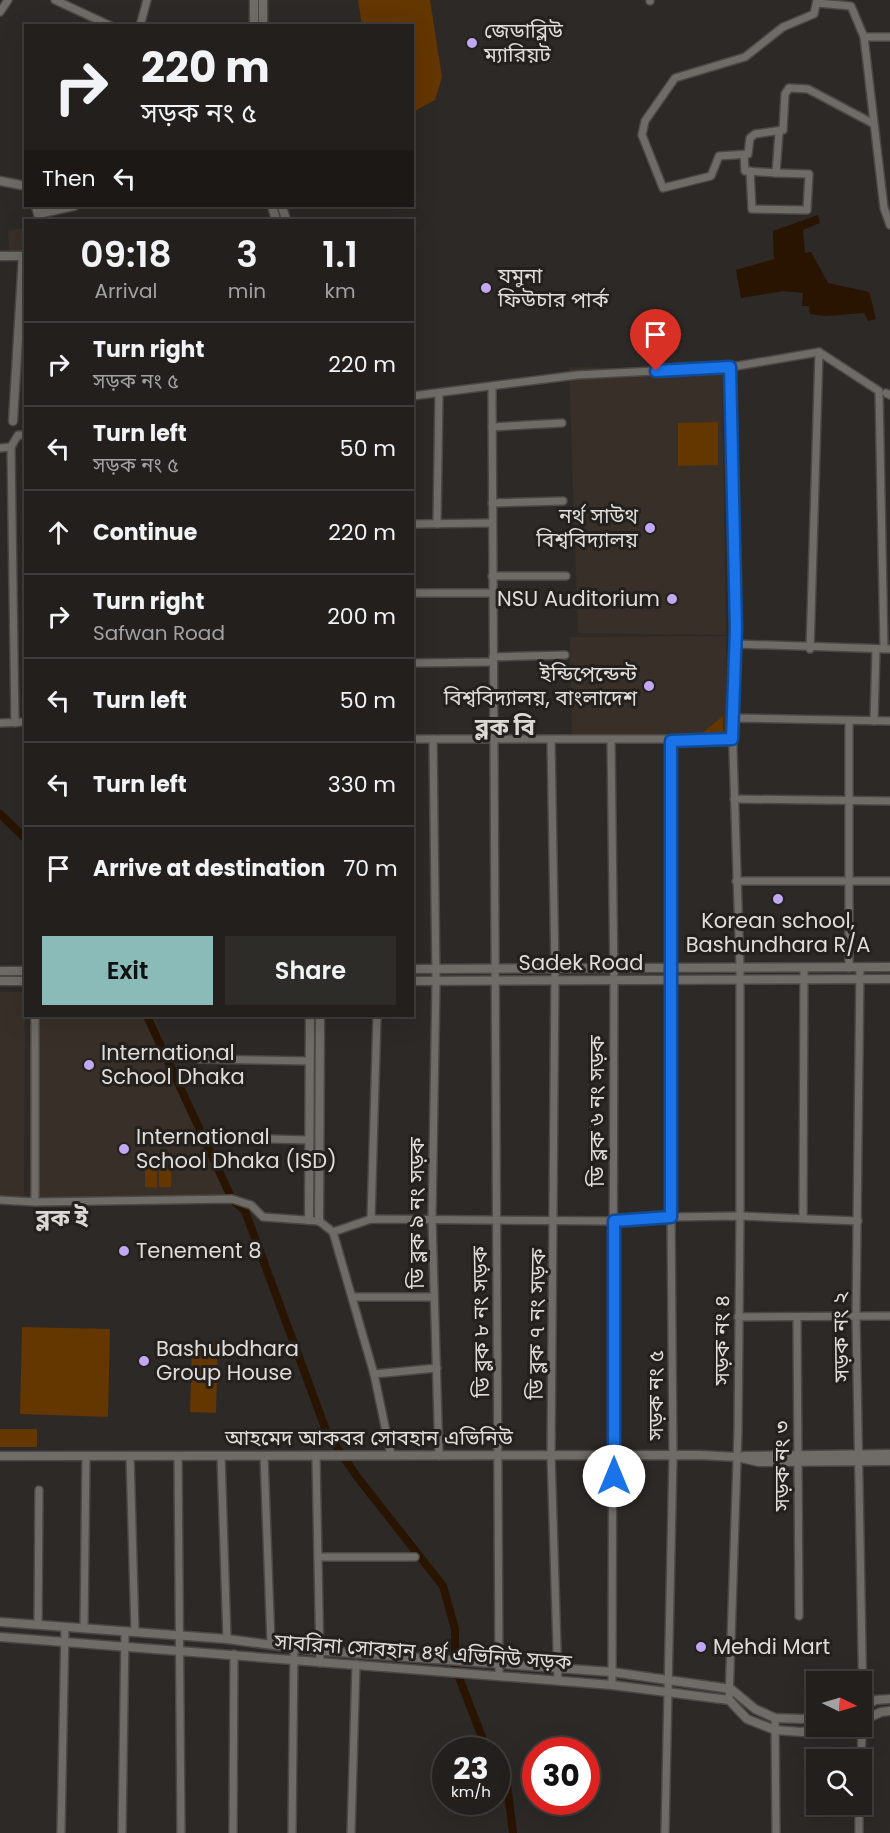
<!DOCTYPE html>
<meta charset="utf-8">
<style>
:root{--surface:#221f1c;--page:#2e2c29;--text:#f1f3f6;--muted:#a2a2a3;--line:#3f3d3b;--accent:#8bbbb9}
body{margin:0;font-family:Poppins,"Noto Sans Bengali",sans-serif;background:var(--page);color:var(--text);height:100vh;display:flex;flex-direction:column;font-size:22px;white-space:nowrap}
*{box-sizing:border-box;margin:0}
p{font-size:20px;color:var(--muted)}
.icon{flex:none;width:33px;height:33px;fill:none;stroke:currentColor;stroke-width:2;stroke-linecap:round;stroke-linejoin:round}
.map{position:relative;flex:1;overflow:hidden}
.side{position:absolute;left:24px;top:219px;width:390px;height:798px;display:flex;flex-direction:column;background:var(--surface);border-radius:0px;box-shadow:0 6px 24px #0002,0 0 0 2px var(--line)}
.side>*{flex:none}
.hud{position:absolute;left:24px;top:24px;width:390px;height:183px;border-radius:0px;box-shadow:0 6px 24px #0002,0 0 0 2px var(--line);background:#221f1c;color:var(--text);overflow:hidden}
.needle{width:39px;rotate:95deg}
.tools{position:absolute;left:806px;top:1671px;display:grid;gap:12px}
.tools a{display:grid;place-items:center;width:66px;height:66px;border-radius:0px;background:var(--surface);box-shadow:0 6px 24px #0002,0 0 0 2px var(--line);font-size:30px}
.speed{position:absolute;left:432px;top:1737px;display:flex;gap:12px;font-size:30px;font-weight:700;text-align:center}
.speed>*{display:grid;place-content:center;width:78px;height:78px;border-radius:50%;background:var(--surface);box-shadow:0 6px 24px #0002,0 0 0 2px var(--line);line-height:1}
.speed small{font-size:15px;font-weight:400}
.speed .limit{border:9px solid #d22;background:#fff;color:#111}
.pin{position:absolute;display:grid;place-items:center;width:51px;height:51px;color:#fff;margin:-62px -26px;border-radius:50% 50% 50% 0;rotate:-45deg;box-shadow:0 0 6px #0007}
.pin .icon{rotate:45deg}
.me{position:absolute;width:66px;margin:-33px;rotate:0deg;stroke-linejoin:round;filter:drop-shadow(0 0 4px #0008)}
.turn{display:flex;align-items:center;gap:21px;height:126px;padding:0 18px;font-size:27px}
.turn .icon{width:78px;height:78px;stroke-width:2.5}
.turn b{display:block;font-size:42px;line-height:51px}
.then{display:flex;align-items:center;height:57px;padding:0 18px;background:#0003;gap:12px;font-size:22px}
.eta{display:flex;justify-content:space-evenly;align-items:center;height:102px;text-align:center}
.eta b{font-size:36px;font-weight:600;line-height:42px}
.action{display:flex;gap:12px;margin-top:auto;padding:12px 18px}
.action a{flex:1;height:69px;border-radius:0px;background:var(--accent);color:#111;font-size:24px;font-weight:600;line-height:69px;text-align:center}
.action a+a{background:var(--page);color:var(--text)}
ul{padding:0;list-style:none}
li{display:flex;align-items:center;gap:18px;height:84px;padding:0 18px;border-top:2px solid var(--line)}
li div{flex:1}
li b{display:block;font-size:22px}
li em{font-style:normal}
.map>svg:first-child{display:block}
.built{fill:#383028}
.green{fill:#643600}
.water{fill:#291401}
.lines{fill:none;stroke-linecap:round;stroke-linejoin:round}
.canal{stroke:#291401;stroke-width:8}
.minor-casing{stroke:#4a4744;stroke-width:10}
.tertiary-casing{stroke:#4a4744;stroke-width:11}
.minor{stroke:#6f6b67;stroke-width:7}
.tertiary{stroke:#6f6b67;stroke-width:8}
.route-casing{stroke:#114b97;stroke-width:15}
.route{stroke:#1a73e8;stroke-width:10}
.poi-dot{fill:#c1a8f3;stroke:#23201d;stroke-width:2}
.labels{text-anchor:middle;stroke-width:6;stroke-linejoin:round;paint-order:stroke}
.poi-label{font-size:21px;fill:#dfdcda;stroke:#23201d;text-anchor:start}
.street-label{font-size:21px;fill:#dfdcda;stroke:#23201d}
.quarter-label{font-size:24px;font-weight:bold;fill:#ddd8d3;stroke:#23201d}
</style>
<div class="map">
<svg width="890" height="1833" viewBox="0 0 890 1833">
<rect width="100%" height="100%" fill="#2d2926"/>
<g class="built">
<path d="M 25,228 L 25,252 L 9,252 L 8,230 Z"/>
<path d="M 569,367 L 722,370 L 726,635 L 578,633 Z"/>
<path d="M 726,636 L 726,736 L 572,735 L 570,637 Z"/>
<path d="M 0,992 L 25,992 L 24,1196 L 0,1196 Z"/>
<path d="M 37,1016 L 154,1016 L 185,1099 L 237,1199 L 233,1203 L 35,1202 Z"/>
</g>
<g class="green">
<path d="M 358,0 L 430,0 L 442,77 L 435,100 L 413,112 L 412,26 L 362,25 Z"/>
<path d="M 718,422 L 718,465 L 678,466 L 678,423 Z"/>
<path d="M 723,716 L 723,736 L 700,735 Z"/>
<rect x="159" y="1161" width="12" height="26"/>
<path d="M 145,1162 L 157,1162 L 157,1188 L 145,1187 Z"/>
<path d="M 22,1327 L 110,1329 L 108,1417 L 20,1414 Z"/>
<path d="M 192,1342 L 218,1342 L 216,1413 L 190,1412 Z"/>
<rect x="0" y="1429" width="37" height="18"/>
</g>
<path class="water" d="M 818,215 L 820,223 L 803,230 L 805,253 L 811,252 L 828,283 L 869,292 L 876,319 L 868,321 L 864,313 L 826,316 L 810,314 L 809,306 L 802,306 L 803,293 L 783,291 L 741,298 L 736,270 L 774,259 L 773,231 Z"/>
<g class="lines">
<g class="canal">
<path d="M 0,814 L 26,839"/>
<path d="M 147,1016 L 232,1199 L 245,1211 L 327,1433 L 358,1478 L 443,1586 L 455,1629 L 455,1667 L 487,1750"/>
<path d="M 496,1770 L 507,1785 L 513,1833"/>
</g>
<defs>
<g id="minor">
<path d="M 55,0 L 111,26"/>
<path d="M 817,0 L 814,14 L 783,27 L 745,57 L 675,78 L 645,121 L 642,135 L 663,188 L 711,176 L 719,156 L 748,154 L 750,138 L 755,134 L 783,130 L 785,94 L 789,88 L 808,89 L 872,123"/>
<path d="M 650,1 L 650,0"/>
<path d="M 817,3 L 851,6 L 864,37 L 884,208 L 890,225"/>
<path d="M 0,12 L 8,0"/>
<path d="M 140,26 L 147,0"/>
<path d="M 864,37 L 890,37"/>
<path d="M 744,155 L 745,171 L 776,173 L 779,133"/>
<path d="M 750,171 L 752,209 L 807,210 L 809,174 L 776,173"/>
<path d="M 492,386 L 499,1674"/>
<path d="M 886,393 L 890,395"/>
<path d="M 412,396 L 577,375 L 731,367 L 819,352 L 879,391 L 884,649"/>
<path d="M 492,427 L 562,423"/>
<path d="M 0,448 L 11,447"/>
<path d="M 492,503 L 563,501"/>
<path d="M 412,524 L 492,523"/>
<path d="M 437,524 L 439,393"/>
<path d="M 492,576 L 566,576"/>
<path d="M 412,593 L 492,593"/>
<path d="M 735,644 L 890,649"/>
<path d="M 810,649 L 819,352"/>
<path d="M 493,657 L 565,655"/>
<path d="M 412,663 L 493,662"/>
<path d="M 732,718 L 890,721"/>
<path d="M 874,721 L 876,649"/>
<path d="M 0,723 L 26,722"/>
<path d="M 15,723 L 11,447 L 18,435 L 26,435"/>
<path d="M 412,739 L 732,739"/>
<path d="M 433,739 L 436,981 L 432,1218 L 439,1456"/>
<path d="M 551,740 L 555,969 L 551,1455 L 558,1680"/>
<path d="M 611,740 L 614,982 L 612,1685"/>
<path d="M 734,799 L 890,801"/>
<path d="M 736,881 L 890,881"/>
<path d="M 860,967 L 856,1317 L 863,1707 L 861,1760"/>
<path d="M 849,968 L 849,721"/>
<path d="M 35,1016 L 35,1202"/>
<path d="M 199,1059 L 310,1061"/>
<path d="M 239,1138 L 309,1140"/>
<path d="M 0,1200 L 35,1202 L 232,1199 L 251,1205 L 263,1217 L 319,1221 L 333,1232 L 371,1219 L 614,1221 L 671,1217 L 671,741"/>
<path d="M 803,1218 L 804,968"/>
<path d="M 371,1219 L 377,1016"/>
<path d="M 333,1232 L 374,1374 L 391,1455"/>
<path d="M 352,1297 L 434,1297"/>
<path d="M 738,1317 L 890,1316"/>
<path d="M 797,1317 L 799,1616"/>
<path d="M 374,1374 L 437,1368"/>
<path d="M 130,1456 L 135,1632"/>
<path d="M 178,1456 L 181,1833"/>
<path d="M 221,1456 L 227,1639"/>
<path d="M 264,1456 L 271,1643"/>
<path d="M 316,1457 L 320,1663"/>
<path d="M 318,1557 L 415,1557"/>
<path d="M 38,1625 L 39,1490"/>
<path d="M 84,1628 L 86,1456"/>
<path d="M 729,1700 L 738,1430 L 740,1216 L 740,968 L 732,718 L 736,629 L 731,367"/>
<path d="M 775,1718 L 776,1833"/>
<path d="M 61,1833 L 65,1627"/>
<path d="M 122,1833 L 125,1631"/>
<path d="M 233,1833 L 234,1654"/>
<path d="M 292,1833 L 294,1648"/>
<path d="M 351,1833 L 356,1664"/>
<path d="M 665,1833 L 673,1455 L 671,1217 L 740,1216 L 858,1221"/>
<path d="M 859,1833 L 859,1804"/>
</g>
<g id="tertiary">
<path d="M 254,0 L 254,26"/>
<path d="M 263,0 L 263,26"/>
<path d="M 0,181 L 26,186"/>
<path d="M 36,206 L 38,214 L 74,206"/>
<path d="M 272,206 L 276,220"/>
<path d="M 282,206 L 286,220"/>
<path d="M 0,256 L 26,256"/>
<path d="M 13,421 L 23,256"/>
<path d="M 412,969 L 890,967"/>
<path d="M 0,971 L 26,971"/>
<path d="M 0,981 L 26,981"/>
<path d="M 412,981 L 890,979"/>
<path d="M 309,1220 L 310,1016"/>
<path d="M 319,1221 L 320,1016"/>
<path d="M 0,1456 L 699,1455 L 737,1457 L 759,1462 L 890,1461"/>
<path d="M 744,1456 L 890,1454"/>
<path d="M 0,1622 L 227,1639 L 310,1650 L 612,1672 L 731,1689 L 755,1709 L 775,1718 L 802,1719 L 816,1717"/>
<path d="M 0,1637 L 612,1685 L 729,1700 L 747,1719 L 775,1730 L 802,1732 L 833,1726"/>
<path d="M 861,1708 L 876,1700 L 890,1699"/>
<path d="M 861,1721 L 881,1712 L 890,1711"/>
</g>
</defs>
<use href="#minor" class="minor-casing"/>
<use href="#tertiary" class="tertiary-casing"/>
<use href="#minor" class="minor"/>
<use href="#tertiary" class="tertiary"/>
</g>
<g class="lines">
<defs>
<path id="route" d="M 614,1476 L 614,1221 L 671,1217 L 671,741 L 732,739 L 736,629 L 730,367 L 656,371"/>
</defs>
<use href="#route" class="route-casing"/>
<use href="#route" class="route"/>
</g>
<g class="poi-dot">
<circle cx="472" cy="43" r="6"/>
<circle cx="486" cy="288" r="6"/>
<circle cx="650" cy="528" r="6"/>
<circle cx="672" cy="599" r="6"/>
<circle cx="649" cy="686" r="6"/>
<circle cx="778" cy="899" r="6"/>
<circle cx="89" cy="1065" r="6"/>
<circle cx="124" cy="1149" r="6"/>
<circle cx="124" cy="1251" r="6"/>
<circle cx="144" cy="1361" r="6"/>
<circle cx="701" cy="1647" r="6"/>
</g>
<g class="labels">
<g class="poi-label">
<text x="484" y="38">জেডাব্লিউ<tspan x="484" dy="24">ম্যারিয়ট</tspan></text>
<text x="498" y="283">যমুনা<tspan x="498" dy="24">ফিউচার পার্ক</tspan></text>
<text x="638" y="523" text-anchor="end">নর্থ সাউথ<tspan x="638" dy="24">বিশ্ববিদ্যালয়</tspan></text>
<text x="660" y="606" text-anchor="end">NSU Auditorium</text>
<text x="637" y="681" text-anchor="end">ইন্ডিপেন্ডেন্ট<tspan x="637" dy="24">বিশ্ববিদ্যালয়, বাংলাদেশ</tspan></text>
<text x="778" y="928" text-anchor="middle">Korean school,<tspan x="778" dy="24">Bashundhara R/A</tspan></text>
<text x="101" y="1060">International<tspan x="101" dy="24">School Dhaka</tspan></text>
<text x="136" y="1144">International<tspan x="136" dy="24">School Dhaka (ISD)</tspan></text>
<text x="136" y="1258">Tenement 8</text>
<text x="156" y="1356">Bashubdhara<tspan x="156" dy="24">Group House</tspan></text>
<text x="713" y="1654">Mehdi Mart</text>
</g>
<g class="street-label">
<text x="581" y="970">Sadek Road</text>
<text transform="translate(597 1111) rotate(-90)" y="7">ডি ব্লক ৬ নং সড়ক</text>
<text transform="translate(417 1213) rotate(-90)" y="7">ডি ব্লক ৯ নং সড়ক</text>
<text transform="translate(481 1322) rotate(-91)" y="7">ডি ব্লক ৮ নং সড়ক</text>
<text transform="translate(537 1324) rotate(-89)" y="7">ডি ব্লক ৭ নং সড়ক</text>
<text transform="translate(841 1337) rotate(-91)" y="7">সড়ক নং ২</text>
<text transform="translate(722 1340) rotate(-90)" y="7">সড়ক নং ৪</text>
<text transform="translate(656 1395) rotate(-90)" y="7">সড়ক নং ৫</text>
<text x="369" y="1445">আহমেদ আকবর সোবহান এভিনিউ</text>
<text transform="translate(782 1466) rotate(-90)" y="7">সড়ক নং ৩</text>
<text transform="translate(423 1652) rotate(4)" y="7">সাবরিনা সোবহান ৪র্থ এভিনিউ সড়ক</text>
</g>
<g class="quarter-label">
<text x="505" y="735">ব্লক বি</text>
<text x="62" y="1226">ব্লক ই</text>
</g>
</g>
</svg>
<div class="tools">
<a><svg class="needle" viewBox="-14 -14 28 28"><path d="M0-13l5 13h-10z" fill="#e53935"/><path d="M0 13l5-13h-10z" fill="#a2a2a3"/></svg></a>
<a><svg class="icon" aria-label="search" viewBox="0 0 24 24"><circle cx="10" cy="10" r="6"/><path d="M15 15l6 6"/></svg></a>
</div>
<div class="speed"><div>23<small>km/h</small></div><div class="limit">30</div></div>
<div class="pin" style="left:656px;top:371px;background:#d93025"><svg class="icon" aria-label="arrive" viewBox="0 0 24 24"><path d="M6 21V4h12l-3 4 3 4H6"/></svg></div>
<svg class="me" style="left:614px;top:1476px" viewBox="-20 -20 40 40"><circle r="19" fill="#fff"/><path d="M0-13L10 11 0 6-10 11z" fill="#1a73e8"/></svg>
<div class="hud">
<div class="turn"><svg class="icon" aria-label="right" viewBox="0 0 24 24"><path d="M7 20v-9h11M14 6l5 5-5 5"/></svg><div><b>220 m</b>সড়ক নং ৫</div></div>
<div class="then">Then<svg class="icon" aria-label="left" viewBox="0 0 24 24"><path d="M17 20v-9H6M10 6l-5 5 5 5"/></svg></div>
</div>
<section class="side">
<div class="eta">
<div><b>09:18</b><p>Arrival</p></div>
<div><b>3</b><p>min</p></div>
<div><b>1.1</b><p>km</p></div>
</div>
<ul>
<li><svg class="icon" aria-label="right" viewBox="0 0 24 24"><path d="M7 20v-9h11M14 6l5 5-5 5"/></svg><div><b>Turn right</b><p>সড়ক নং ৫</p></div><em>220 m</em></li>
<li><svg class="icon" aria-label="left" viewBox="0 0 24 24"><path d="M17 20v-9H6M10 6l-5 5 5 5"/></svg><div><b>Turn left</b><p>সড়ক নং ৫</p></div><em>50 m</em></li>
<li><svg class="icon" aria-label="ahead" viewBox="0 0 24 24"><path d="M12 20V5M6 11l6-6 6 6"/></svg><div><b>Continue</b></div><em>220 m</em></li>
<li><svg class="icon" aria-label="right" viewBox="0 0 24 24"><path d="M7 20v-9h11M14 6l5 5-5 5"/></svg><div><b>Turn right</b><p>Safwan Road</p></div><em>200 m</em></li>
<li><svg class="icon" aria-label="left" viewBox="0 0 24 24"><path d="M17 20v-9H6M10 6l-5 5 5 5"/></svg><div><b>Turn left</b></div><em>50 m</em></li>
<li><svg class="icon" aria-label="left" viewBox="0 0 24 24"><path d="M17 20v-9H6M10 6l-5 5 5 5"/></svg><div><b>Turn left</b></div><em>330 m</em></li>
<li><svg class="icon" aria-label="arrive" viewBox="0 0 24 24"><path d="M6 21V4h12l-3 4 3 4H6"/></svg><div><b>Arrive at destination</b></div><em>70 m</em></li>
</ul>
<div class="action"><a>Exit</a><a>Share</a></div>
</section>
</div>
